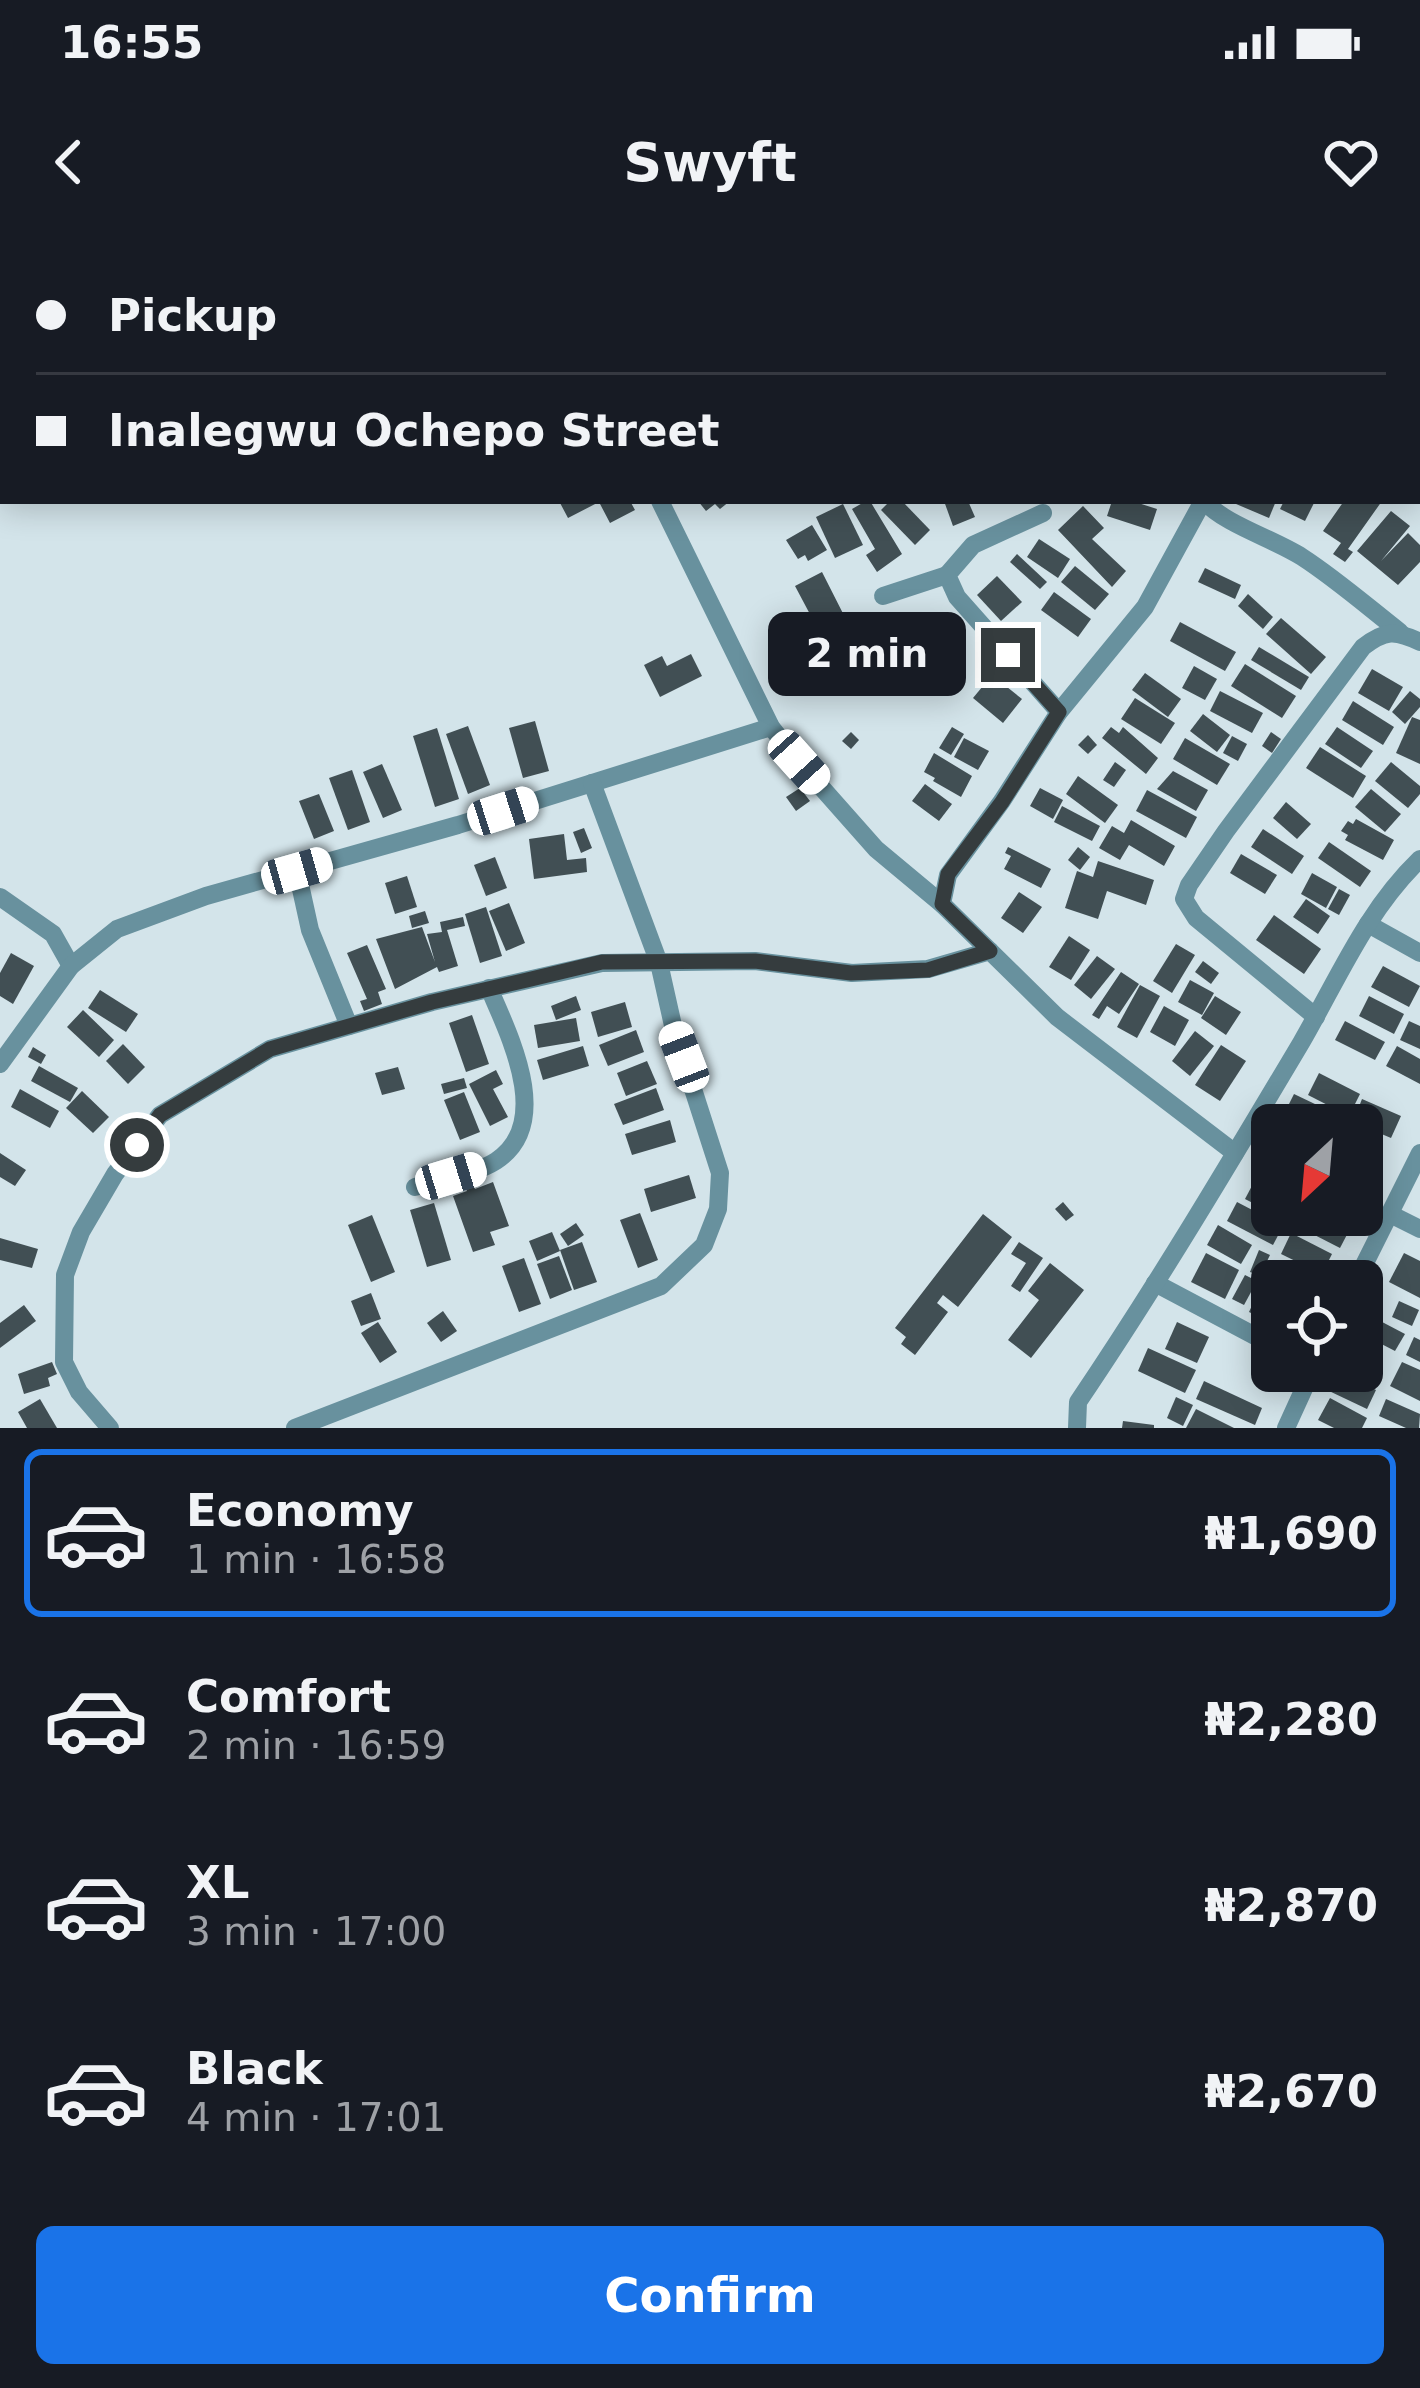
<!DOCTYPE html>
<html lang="en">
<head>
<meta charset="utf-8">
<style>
  body { margin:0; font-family:"DejaVu Sans",sans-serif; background:#20242c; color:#f1f3f6; height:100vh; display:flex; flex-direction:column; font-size:45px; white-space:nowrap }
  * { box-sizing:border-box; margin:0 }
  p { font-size:39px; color:#9ea1a6 }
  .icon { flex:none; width:66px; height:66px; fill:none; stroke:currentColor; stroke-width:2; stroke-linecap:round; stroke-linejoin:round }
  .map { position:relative; height:1188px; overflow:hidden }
  .panel { display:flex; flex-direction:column; background:#171b24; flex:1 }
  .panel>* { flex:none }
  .top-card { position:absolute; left:0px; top:0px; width:1422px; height:264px; box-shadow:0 6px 30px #0003; display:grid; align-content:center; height:264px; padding:0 36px; background:#171b24 }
  .needle { width:78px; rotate:206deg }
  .buttons { position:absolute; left:1251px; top:864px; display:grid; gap:24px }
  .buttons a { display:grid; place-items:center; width:132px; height:132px; border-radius:18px; background:#171b24; box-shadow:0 6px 30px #0003; font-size:60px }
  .end { position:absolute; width:54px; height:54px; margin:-27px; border:15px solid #353c3e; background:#fff; box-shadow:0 0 0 6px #fff }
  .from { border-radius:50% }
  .bubble { position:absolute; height:84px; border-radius:18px; background:#171b24; box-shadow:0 6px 30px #0003; font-size:39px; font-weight:800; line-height:84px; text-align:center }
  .car { position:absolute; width:36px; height:72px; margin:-36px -18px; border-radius:15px; box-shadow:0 0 9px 3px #0007; background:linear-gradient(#fff 24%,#345 0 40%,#fff 0 76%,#345 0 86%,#fff 0) }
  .top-card b { display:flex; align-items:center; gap:42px; height:114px; font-size:45px }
  .top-card b+b { border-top:3px solid #363941 }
  .top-card i { width:30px; height:30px; background:#f1f3f6 }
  ul { padding:21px 0 0; list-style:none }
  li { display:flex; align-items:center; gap:36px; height:168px; margin:0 24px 18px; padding:0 12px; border:6px solid transparent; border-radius:18px }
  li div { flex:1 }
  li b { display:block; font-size:45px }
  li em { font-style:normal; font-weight:800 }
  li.on { border-color:#1a73e8 }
  li>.icon { width:108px; height:108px; stroke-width:1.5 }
  .cta { display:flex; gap:24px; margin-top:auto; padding:24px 36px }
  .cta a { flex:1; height:138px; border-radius:18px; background:#1a73e8; color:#fff; font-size:48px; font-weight:800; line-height:138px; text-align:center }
  .status { display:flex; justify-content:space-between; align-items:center; height:84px; padding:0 60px; background:#171b24; direction:ltr }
  .status svg { height:33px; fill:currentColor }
  header { display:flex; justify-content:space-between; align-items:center; height:156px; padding:0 36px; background:#171b24; font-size:54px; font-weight:800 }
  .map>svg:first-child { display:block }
</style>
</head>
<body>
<div class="status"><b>16:55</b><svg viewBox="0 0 49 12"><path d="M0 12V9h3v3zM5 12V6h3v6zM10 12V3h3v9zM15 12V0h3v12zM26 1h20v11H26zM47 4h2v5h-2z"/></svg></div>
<header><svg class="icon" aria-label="back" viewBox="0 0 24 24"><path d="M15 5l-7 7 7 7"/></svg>Swyft<svg class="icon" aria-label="heart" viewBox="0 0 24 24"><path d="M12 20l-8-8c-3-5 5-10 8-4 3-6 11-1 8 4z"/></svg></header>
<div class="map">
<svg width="1420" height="1188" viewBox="0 0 1420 1188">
  <rect width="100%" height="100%" fill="#d3e4ea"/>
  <!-- building -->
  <g fill="#414f54">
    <path d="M559,261H630L635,270L610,283L599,262L568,278Z"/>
    <path d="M698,261H730L720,269L715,264L706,271Z"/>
    <path d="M866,261H870L902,314L877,332L866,315L875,309L852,269Z"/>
    <path d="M890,261H902L930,290L915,305L881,270Z"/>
    <path d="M944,261H968L975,277L953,286Z"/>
    <path d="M1112,261H1132L1157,269L1150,290L1107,276Z"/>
    <path d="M1229,261H1276L1269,278Z"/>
    <path d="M1284,261H1315L1305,281L1280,269Z"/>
    <path d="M1344,261H1382L1348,309L1353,312L1345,322L1333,314L1341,303L1323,291Z"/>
    <path d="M843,264L863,305L835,318L816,277Z"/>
    <path d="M1083,266L1104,288L1092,299L1126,331L1112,347L1058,290Z"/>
    <path d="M1391,271L1410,286L1381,321L1408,293L1420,305V322L1398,345L1357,311Z"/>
    <path d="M812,285L827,310L808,321L805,315L798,319L786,300Z"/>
    <path d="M1039,299L1070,319L1058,338L1027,317Z"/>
    <path d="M1017,314L1047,342L1040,349L1010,322Z"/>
    <path d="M1075,326L1109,354L1095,370L1061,342Z"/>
    <path d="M1205,328L1241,345L1235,359L1198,342Z"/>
    <path d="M822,332L861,409L848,415L840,400L835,402L821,374L812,378L795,346Z"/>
    <path d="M997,336L1022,362L1001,381L977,355Z"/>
    <path d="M1054,352L1091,379L1078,397L1041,370Z"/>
    <path d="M1248,354L1273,377L1263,389L1238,366Z"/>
    <path d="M1281,378L1326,417L1311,434L1266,394Z"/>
    <path d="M1180,382L1236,412L1225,431L1170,401Z"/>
    <path d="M1259,407L1309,437L1301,450L1251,420Z"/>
    <path d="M881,412L899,436L876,452L865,438L858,443L847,428L866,414L871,420Z"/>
    <path d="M691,414L702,436L660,457L644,425L662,416L667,426Z"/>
    <path d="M1245,424L1296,456L1282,478L1231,446Z"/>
    <path d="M1194,426L1217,439L1205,460L1182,448Z"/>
    <path d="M1372,429L1403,447L1389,471L1358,453Z"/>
    <path d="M1145,433L1181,459L1168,477L1132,450Z"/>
    <path d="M992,435L1022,459L1003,483L973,458Z"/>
    <path d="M1220,451L1263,473L1252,493L1210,471Z"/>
    <path d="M1410,451L1420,459V467L1405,484L1392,472Z"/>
    <path d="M1135,458L1175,483L1161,504L1121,479Z"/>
    <path d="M1353,461L1394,487L1383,505L1342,480Z"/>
    <path d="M1203,474L1230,495L1217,512L1190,491Z"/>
    <path d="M1412,477L1420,480V524L1396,513Z"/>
    <path d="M535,481L549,531L523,538L509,488Z"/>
    <path d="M468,486L490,545L468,554L446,494Z"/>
    <path d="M952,487L964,494L951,515L939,508Z"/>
    <path d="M1111,487L1119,493L1123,487L1158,518L1146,534L1102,498Z"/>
    <path d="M1337,487L1373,511L1361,528L1325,504Z"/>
    <path d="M437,488L459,559L435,567L413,496Z"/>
    <path d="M851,492L859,500L851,509L842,501Z"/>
    <path d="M1271,492L1281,499L1272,513L1262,506Z"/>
    <path d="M1088,495L1097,505L1088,514L1078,505Z"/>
    <path d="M1232,496L1247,504L1238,521L1223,513Z"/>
    <path d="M964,498L989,511L978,530L954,517Z"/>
    <path d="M1185,498L1230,524L1217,545L1173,519Z"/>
    <path d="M1320,507L1366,536L1353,558L1306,528Z"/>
    <path d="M934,513L972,536L961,557L933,541L935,538L924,532Z"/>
    <path d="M1115,522L1126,530L1114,547L1103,540Z"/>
    <path d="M1391,522L1420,546V554L1408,568L1375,541Z"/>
    <path d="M382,524L402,570L383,578L363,532Z"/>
    <path d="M352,530L370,582L348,590L329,538Z"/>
    <path d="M1173,531L1208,550L1196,571L1157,549Z"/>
    <path d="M1078,536L1118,565L1105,583L1066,554Z"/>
    <path d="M925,544L952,564L939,581L912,561Z"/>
    <path d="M800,548L810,561L796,571L786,557Z"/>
    <path d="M1040,548L1063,560L1053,579L1030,566Z"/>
    <path d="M1371,549L1401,574L1385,592L1355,567Z"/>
    <path d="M1147,550L1197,577L1186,598L1136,571Z"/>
    <path d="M319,554L334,591L314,599L299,561Z"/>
    <path d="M1286,562L1311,584L1297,599L1273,578Z"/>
    <path d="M1062,566L1100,586L1092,601L1054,582Z"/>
    <path d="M1356,579L1394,600L1383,620L1345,600L1348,595L1341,591L1348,581L1353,584Z"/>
    <path d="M1131,580L1175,606L1164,626L1129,605L1120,620L1099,608L1112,586L1124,593Z"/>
    <path d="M584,588L592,608L581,613L573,592Z"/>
    <path d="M1263,589L1304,616L1292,634L1251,607Z"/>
    <path d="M564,594L567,620L586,618L587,632L534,639L529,599Z"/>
    <path d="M1329,602L1371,631L1360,647L1318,618Z"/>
    <path d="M1008,607L1051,629L1041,648L1004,629L1011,616L1005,613Z"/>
    <path d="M1078,607L1090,617L1080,630L1068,620Z"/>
    <path d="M1241,614L1277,635L1265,654L1230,633Z"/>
    <path d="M495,617L507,648L486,656L474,625Z"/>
    <path d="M1098,621L1154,640L1146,665L1107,651L1098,679L1065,668L1077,631L1093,637Z"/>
    <path d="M1312,633L1337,647L1326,668L1301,654Z"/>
    <path d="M407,636L417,667L395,674L385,643Z"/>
    <path d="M1339,649L1350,655L1339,675L1328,669Z"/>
    <path d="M1019,652L1042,667L1023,693L1001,678Z"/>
    <path d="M1306,659L1330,676L1318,694L1293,677Z"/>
    <path d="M509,663L525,703L506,711L489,671Z"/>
    <path d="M486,667L502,716L480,723L465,674Z"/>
    <path d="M425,671L429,683L412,688L409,676Z"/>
    <path d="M1274,675L1321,709L1304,734L1256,700Z"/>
    <path d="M463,677L465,686L447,690L458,726L439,732L437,727L395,749L376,699L422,687L435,722L427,694L442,692L440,682Z"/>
    <path d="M1069,696L1090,710L1071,740L1049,727Z"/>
    <path d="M1176,704L1195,715L1172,753L1153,741Z"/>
    <path d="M367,705L386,749L378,752L382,764L364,771L360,761L367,759L347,713Z"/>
    <path d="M11,713L34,726L13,764L0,756V733Z"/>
    <path d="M1097,716L1115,729L1091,759L1074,745Z"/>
    <path d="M1203,721L1219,733L1211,744L1195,732Z"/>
    <path d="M1383,726L1420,746L1409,767L1371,747Z"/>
    <path d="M1121,732L1139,744L1119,774L1107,766L1099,779L1092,775Z"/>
    <path d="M1190,740L1214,753L1202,775L1178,762Z"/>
    <path d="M1140,745L1160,756L1137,798L1117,787Z"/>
    <path d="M100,750L138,774L126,792L88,768Z"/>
    <path d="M576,756L581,770L556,780L551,766Z"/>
    <path d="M1215,756L1241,772L1226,795L1201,778Z"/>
    <path d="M1369,756L1404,774L1394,794L1359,776Z"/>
    <path d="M625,762L632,787L598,797L591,772Z"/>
    <path d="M1164,766L1189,780L1175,806L1150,792Z"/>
    <path d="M83,770L114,800L99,817L67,787Z"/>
    <path d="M472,775L489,824L466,832L449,783Z"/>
    <path d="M576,778L580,801L538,808L534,785Z"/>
    <path d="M1345,781L1385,802L1375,820L1335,800Z"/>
    <path d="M1409,781L1420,786V809L1400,800Z"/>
    <path d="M636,790L644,812L608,826L599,805Z"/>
    <path d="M1195,791L1214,806L1190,836L1172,821Z"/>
    <path d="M123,804L145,827L128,844L106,821Z"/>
    <path d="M1221,805L1246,821L1220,861L1195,845Z"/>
    <path d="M583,806L589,826L543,840L537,820Z"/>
    <path d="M1397,806L1420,819V844L1386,826Z"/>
    <path d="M33,807L46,815L41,824L28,817Z"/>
    <path d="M647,821L657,844L626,856L617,833Z"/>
    <path d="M39,826L78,848L70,862L31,841Z"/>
    <path d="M398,827L405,849L382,855L375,833Z"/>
    <path d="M496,830L503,844L493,849L508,877L490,886L469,844Z"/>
    <path d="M1319,833L1360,854L1349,876L1308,855Z"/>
    <path d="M464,838L467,848L444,854L441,844Z"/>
    <path d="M656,848L664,870L623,885L614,864Z"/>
    <path d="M20,849L59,871L50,888L11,867Z"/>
    <path d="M82,851L109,877L93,893L66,868Z"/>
    <path d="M464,852L480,892L460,900L444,860Z"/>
    <path d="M1294,854L1340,876L1335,885H1296L1282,878Z"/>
    <path d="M1362,859L1401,876L1391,898L1353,882Z"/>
    <path d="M670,880L676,902L632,915L625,894Z"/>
    <path d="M1362,892L1382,903L1371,925L1362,920Z"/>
    <path d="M0,913L26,930L15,946L0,937Z"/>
    <path d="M1362,926L1373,932L1362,953Z"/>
    <path d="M689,935L696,958L651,972L644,949Z"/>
    <path d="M471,938L475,949L493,942L509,986L490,992L495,1005L473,1012L453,956L467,951L463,941Z"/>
    <path d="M1255,940L1272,949V973L1245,959Z"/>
    <path d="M1063,962L1074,975L1066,981L1055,969Z"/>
    <path d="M1237,962L1283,986L1273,1005L1227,981Z"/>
    <path d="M434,963L451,1020L427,1027L410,970Z"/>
    <path d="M640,973L658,1020L638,1028L620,980Z"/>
    <path d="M983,974L1012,997L958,1067L943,1055L937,1063L948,1072L915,1115L901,1104L906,1097L895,1088Z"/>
    <path d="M372,975L395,1032L371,1042L348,985Z"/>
    <path d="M1303,975H1332L1352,985L1340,1008L1297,986Z"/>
    <path d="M576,983L584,995L568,1006L560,994Z"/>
    <path d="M1218,985L1252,1005L1241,1024L1207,1005Z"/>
    <path d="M552,992L560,1011L537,1021L529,1001Z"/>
    <path d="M1291,993L1332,1014L1322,1034L1281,1014Z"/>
    <path d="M0,998L38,1009L32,1028L0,1020Z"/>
    <path d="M582,1002L597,1042L574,1050L560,1010Z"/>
    <path d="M1019,1002L1043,1018L1020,1052L1011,1046L1026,1023L1011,1014Z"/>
    <path d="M1259,1010L1270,1015L1260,1036L1250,1032Z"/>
    <path d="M1206,1013L1239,1030L1225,1059L1191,1042Z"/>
    <path d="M1404,1013L1420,1021V1058L1389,1042Z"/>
    <path d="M559,1016L572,1050L550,1059L537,1024Z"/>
    <path d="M524,1018L541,1064L519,1072L502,1026Z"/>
    <path d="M1282,1022L1325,1041H1274Z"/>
    <path d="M1050,1023L1084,1050L1031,1118L1008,1100L1039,1060L1028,1051Z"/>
    <path d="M1245,1035L1257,1041L1244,1065L1232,1059Z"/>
    <path d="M1261,1046L1272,1051V1083L1249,1072Z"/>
    <path d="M371,1053L381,1079L361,1086L351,1061Z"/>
    <path d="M1399,1061L1419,1070L1412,1086L1392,1077Z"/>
    <path d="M24,1065L36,1081L0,1108V1083Z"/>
    <path d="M443,1071L457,1091L441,1102L427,1083Z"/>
    <path d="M1365,1073L1405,1094L1395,1111L1362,1094Z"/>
    <path d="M378,1082L397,1112L380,1123L361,1093Z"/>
    <path d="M1177,1082L1209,1097L1197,1123L1165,1109Z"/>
    <path d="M1414,1097L1420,1100V1122L1406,1115Z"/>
    <path d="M1148,1108L1196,1130L1185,1153L1138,1131Z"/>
    <path d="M52,1122L57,1134L48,1138L50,1146L24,1154L18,1134Z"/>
    <path d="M1402,1122L1420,1130V1161L1390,1146Z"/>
    <path d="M1336,1131L1376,1150L1367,1169L1327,1150Z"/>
    <path d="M1204,1141L1262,1168L1255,1185L1196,1159Z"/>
    <path d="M1176,1157L1193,1165L1183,1186L1167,1178Z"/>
    <path d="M1330,1158L1367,1178L1362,1188H1334L1318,1180Z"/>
    <path d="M40,1159L57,1188H27L18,1172Z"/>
    <path d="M1386,1159L1420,1174L1419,1188H1406L1379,1176Z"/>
    <path d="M1196,1169L1234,1188H1186Z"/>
    <path d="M1123,1181L1154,1185V1188H1122Z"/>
  </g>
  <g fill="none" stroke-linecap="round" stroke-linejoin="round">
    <!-- minor -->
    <g stroke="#68919e" stroke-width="18">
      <path d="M163,0L165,3"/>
      <path d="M364,0L366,3"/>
      <path d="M530,0L532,3"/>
      <path d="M718,0L720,3"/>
      <path d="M985,3L990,0"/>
      <path d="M1268,3L1269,0"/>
      <path d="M660,261L771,487L799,522L876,609L942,664L1057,777L1235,913"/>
      <path d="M1204,261C1224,284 1274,299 1302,317C1336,339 1368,367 1400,392"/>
      <path d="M1043,273L973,305L947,335L957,357L1059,472"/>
      <path d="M883,356L947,335"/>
      <path d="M297,631L310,690L349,786"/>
      <path d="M0,657L53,694L71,726"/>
      <path d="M942,664L948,635L1002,561L1059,472L1145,367L1203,261"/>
      <path d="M1368,684L1420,713"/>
      <path d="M1316,777L1196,678L1184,659L1189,645L1226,591L1363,407C1385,390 1395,390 1420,402"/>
      <path d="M0,824L71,726L117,689L206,656L458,585L771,487"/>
      <path d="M415,947C440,939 474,935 496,921C554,883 509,795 489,748"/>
      <path d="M1390,974L1420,989"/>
      <path d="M1356,1041L1420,913"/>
      <path d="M1155,1043L1272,1105"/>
      <path d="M110,1188L79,1152L64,1122L65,1035L81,992L115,934L160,875L270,809L432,762L602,723L755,721L852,733L928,729L990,711"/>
      <path d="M295,1188L661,1046L704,1005L718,969L720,933L674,790L659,723L592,543"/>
      <path d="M1077,1188L1078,1162C1157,1045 1229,924 1301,803C1338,739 1366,671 1420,619"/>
      <path d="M1286,1188L1312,1131"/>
    </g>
  </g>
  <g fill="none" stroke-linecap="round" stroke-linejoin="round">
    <!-- route -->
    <path stroke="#353c3e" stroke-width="15" d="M137,905L160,875L270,809L432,762L527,740L602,722L755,721L851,733L928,730L990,711L942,664L948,634L1002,562L1059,472L1008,415"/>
  </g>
</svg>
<div class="buttons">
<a><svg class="needle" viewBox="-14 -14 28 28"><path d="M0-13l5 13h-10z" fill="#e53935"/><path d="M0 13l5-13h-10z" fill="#9ea1a6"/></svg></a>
<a><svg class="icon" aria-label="locate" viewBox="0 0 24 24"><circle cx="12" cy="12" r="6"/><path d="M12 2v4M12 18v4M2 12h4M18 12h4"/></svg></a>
</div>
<i class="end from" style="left:137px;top:905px"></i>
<i class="end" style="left:1008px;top:415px"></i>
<div class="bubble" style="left:768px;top:372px;width:198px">2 min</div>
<i class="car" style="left:799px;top:522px;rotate:138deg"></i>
<i class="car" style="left:503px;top:571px;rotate:72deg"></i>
<i class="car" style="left:297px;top:631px;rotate:74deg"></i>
<i class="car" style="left:684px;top:817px;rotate:339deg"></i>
<i class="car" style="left:451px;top:936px;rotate:73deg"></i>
<div class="top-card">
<b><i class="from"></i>Pickup</b>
<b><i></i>Inalegwu Ochepo Street</b>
</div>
</div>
<section class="panel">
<ul>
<li class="on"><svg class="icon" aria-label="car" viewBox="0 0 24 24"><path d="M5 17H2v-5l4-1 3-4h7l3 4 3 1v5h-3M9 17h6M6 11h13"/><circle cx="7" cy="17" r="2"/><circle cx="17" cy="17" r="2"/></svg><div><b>Economy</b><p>1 min · 16:58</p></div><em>₦1,690</em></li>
<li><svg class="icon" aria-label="car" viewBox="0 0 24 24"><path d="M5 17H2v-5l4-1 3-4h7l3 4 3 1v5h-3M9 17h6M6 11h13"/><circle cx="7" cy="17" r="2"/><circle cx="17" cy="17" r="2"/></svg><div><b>Comfort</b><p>2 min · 16:59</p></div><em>₦2,280</em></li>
<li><svg class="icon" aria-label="car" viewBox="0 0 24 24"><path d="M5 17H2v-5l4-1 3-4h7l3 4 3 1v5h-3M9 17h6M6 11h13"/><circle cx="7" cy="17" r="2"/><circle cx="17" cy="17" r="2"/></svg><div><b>XL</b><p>3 min · 17:00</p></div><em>₦2,870</em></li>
<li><svg class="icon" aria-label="car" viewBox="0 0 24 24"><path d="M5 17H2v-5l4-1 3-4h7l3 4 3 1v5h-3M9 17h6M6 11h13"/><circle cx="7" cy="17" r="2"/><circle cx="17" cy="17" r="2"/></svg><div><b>Black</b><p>4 min · 17:01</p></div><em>₦2,670</em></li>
</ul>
<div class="cta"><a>Confirm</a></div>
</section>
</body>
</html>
